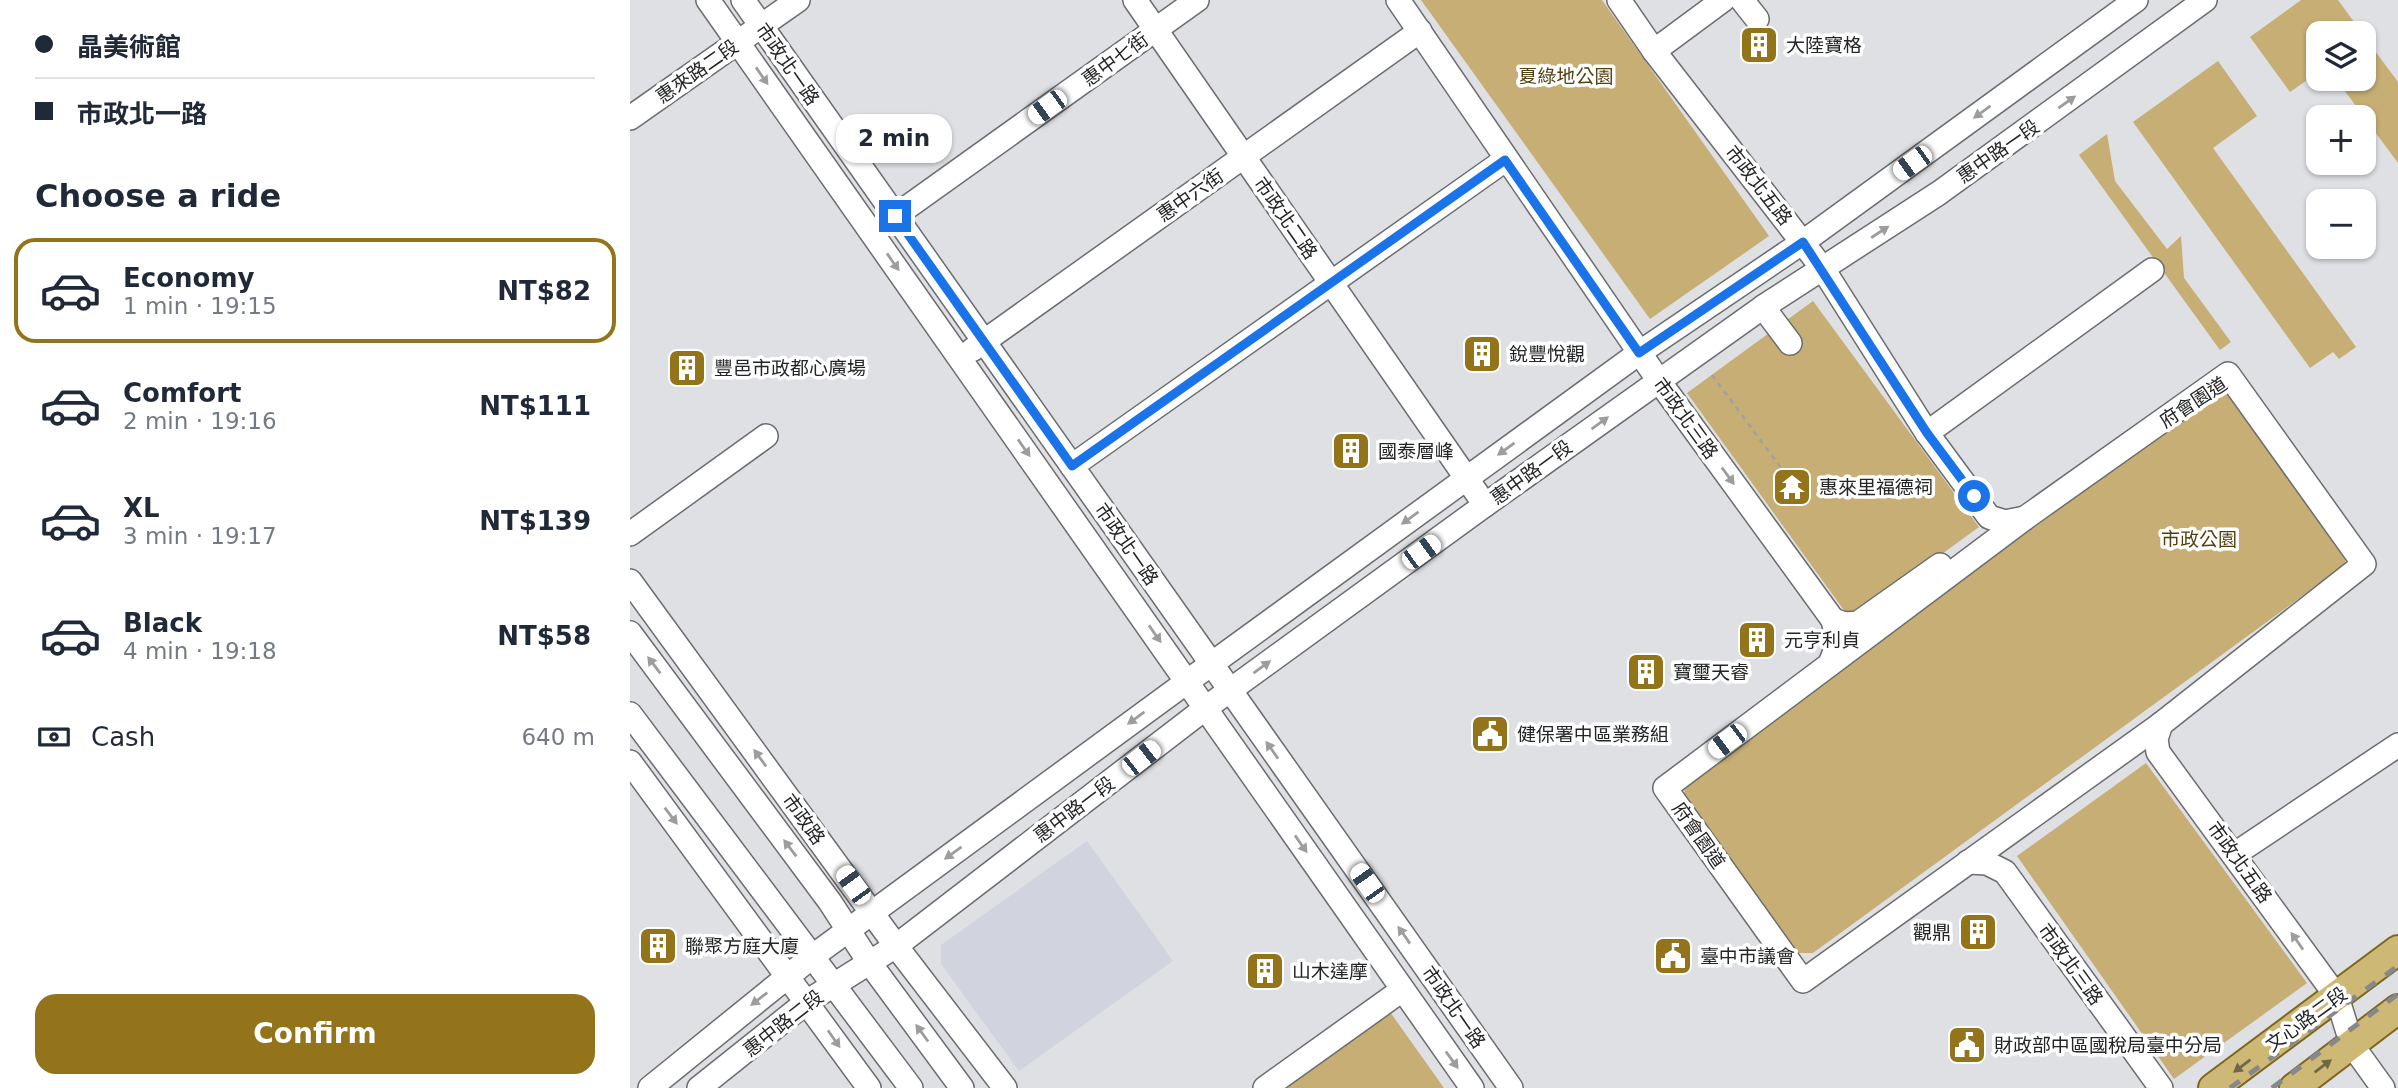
<!DOCTYPE html>
<html lang="en">
<head>
<meta charset="utf-8">
<style>
  body { margin:0; font-family:"DejaVu Sans","Noto Sans TC",sans-serif; background:#f6f6f7; color:#1f2937; height:100vh; display:flex; flex-direction:column; font-size:26px; white-space:nowrap }
  * { box-sizing:border-box; margin:0 }
  p { font-size:23px; color:#747a83 }
  .icon { flex:none; width:38px; height:38px; fill:none; stroke:currentColor; stroke-width:2; stroke-linecap:round; stroke-linejoin:round }
  .map { position:relative; flex:1; overflow:hidden }
  .sheet { display:flex; flex-direction:column; background:#fff; width:630px }
  .sheet>* { flex:none }
  .hud { display:grid; align-content:center; height:154px; padding:0 35px; background:#fff }
  .tools { position:absolute; left:1676px; top:21px; display:grid; gap:14px }
  .tools a { display:grid; place-items:center; width:70px; height:70px; border-radius:14px; background:#fff; box-shadow:0 2px 5px #0004; font-size:35px }
  .end { position:absolute; width:32px; height:32px; margin:-16px; border:9px solid #1a73e8; background:#fff; box-shadow:0 0 0 4px #fff }
  .from { border-radius:50% }
  .bubble { position:absolute; height:49px; border-radius:21px; background:#fff; box-shadow:0 2px 5px #0004; font-size:23px; font-weight:700; line-height:49px; text-align:center }
  .car { position:absolute; width:21px; height:42px; margin:-21px -10px; border-radius:9px; box-shadow:0 0 5px 2px #0007; background:linear-gradient(#fff 24%,#345 0 40%,#fff 0 76%,#345 0 86%,#fff 0) }
  .hud b { display:flex; align-items:center; gap:24px; height:66px; font-size:26px }
  .hud b+b { border-top:2px solid #e0e1e3 }
  .hud i { width:18px; height:18px; background:#1f2937 }
  ul { padding:0; list-style:none }
  li { display:flex; align-items:center; gap:21px; height:105px; margin:0 14px 10px; padding:0 21px; border:4px solid transparent; border-radius:21px }
  li div { flex:1 }
  li b { display:block; font-size:26px }
  li em { font-style:normal; font-weight:700 }
  li.selected { border-color:#93741b }
  li>.icon { width:63px; height:63px; stroke-width:1.5 }
  h2 { padding:0 35px; font-size:32px; line-height:84px }
  .pay { display:flex; align-items:center; gap:18px; height:77px; padding:0 35px; font-size:26px }
  .pay p { margin-inline-start:auto }
  .primary-button { display:flex; gap:14px; margin-top:auto; padding:14px 35px }
  .primary-button a { flex:1; height:80px; border-radius:21px; background:#93741b; color:#fff; font-size:28px; font-weight:700; line-height:80px; text-align:center }
  main { display:flex; flex:1; min-height:0 }
  .map>svg:first-child { display:block }
</style>
</head>
<body>
<main>
<section class="sheet">
<div class="hud">
<b><i class="from"></i>晶美術館</b>
<b><i></i>市政北一路</b>
</div>
<h2>Choose a ride</h2>
<ul>
<li class="selected"><svg class="icon" aria-label="car" viewBox="0 0 24 24"><path d="M5 17H2v-5l4-1 3-4h7l3 4 3 1v5h-3M9 17h6M6 11h13"/><circle cx="7" cy="17" r="2"/><circle cx="17" cy="17" r="2"/></svg><div><b>Economy</b><p>1 min · 19:15</p></div><em>NT$82</em></li>
<li><svg class="icon" aria-label="car" viewBox="0 0 24 24"><path d="M5 17H2v-5l4-1 3-4h7l3 4 3 1v5h-3M9 17h6M6 11h13"/><circle cx="7" cy="17" r="2"/><circle cx="17" cy="17" r="2"/></svg><div><b>Comfort</b><p>2 min · 19:16</p></div><em>NT$111</em></li>
<li><svg class="icon" aria-label="car" viewBox="0 0 24 24"><path d="M5 17H2v-5l4-1 3-4h7l3 4 3 1v5h-3M9 17h6M6 11h13"/><circle cx="7" cy="17" r="2"/><circle cx="17" cy="17" r="2"/></svg><div><b>XL</b><p>3 min · 19:17</p></div><em>NT$139</em></li>
<li><svg class="icon" aria-label="car" viewBox="0 0 24 24"><path d="M5 17H2v-5l4-1 3-4h7l3 4 3 1v5h-3M9 17h6M6 11h13"/><circle cx="7" cy="17" r="2"/><circle cx="17" cy="17" r="2"/></svg><div><b>Black</b><p>4 min · 19:18</p></div><em>NT$58</em></li>
</ul>
<div class="pay"><svg class="icon" aria-label="cash" viewBox="0 0 24 24"><path d="M3 7h18v10H3z"/><circle cx="12" cy="12" r="2"/></svg>Cash<p>640 m</p></div>
<div class="primary-button"><a>Confirm</a></div>
</section>
<div class="map">
<svg width="1768" height="1088" viewBox="0 0 1768 1088">
  <rect width="100%" height="100%" fill="#dfe0e4"/>
  <!-- built -->
  <path fill="#d1d3de" d="M457,841L543,961L389,1071L311,964V945Z"/>
  <!-- green -->
  <g fill="#c6ae74">
    <path d="M791,0H972L1139,236L1020,319Z"/>
    <path d="M1671,0H1708L1732,33H1689V72L1660,92L1620,37Z"/>
    <path d="M1734,36L1768,82V163L1706,79H1734Z"/>
    <path d="M1588,61L1627,116L1583,148L1726,347L1709,359L1703,352L1680,368L1503,122Z"/>
    <path d="M1477,134L1485,181L1537,249L1551,236L1554,278L1601,342L1590,350L1449,155Z"/>
    <path d="M1183,301L1349,527L1221,620L1057,393Z"/>
    <path d="M1588,392L1605,396L1715,542V565L1183,953H1164L1052,798L1058,782Z"/>
    <path d="M1516,763L1677,983L1544,1079L1387,856Z"/>
    <path d="M760,1012L814,1088H657Z"/>
  </g>
  <g fill="none" stroke-linecap="round" stroke-linejoin="round">
    <defs>
      <g id="minor">
        <path d="M78,0L842,1088"/>
        <path d="M113,0L881,1088"/>
        <path d="M505,0L855,505"/>
        <path d="M768,0L1029,381L1203,620L1208,643L1200,664"/>
        <path d="M989,0L1024,51L1193,269L1297,433L1359,517L1375,522L1395,518"/>
        <path d="M1112,0L1127,19"/>
        <path d="M1024,51L1093,0"/>
        <path d="M0,118L168,0"/>
        <path d="M265,216L567,0"/>
        <path d="M1133,307L1160,343"/>
        <path d="M342,350L790,31"/>
        <path d="M1598,374L1734,564L1531,724L1173,981L1035,788L1395,518Z"/>
        <path d="M1297,433L1522,270"/>
        <path d="M442,466L875,160"/>
        <path d="M0,534L136,436"/>
        <path d="M0,581L266,946L375,1088"/>
        <path d="M1203,620L1215,624L1228,623L1310,565"/>
        <path d="M0,633L200,902L239,962L332,1088"/>
        <path d="M0,714L281,1088"/>
        <path d="M1531,724L1526,739L1528,752L1707,997L1722,1045L1753,1088"/>
        <path d="M0,762L239,1088"/>
        <path d="M1605,854L1768,745"/>
        <path d="M1338,862L1357,863L1375,872L1531,1088"/>
        <path d="M20,1088L183,956L558,681L1009,353L1173,242L1506,0"/>
        <path d="M69,1088L178,1001L266,946L577,707L855,505L1133,307L1309,193L1575,0"/>
        <path d="M635,1088L772,990"/>
      </g>
      <g id="major">
        <path d="M1583,1088L1768,950"/>
        <path d="M1664,1088L1768,1009"/>
      </g>
    </defs>
    <!-- minor casing -->
    <use href="#minor" stroke="#6b6c6f" stroke-width="26"/>
    <!-- major casing -->
    <use href="#major" stroke="#7e661e" stroke-width="32"/>
    <!-- path -->
    <path stroke="#a0a1a4" stroke-width="2.5" stroke-dasharray="5 5" stroke-linecap="butt" d="M1082,375L1152,469"/>
    <!-- minor -->
    <use href="#minor" stroke="#fff" stroke-width="23"/>
    <!-- major -->
    <use href="#major" stroke="#ceb875" stroke-width="28"/>
    <!-- rail -->
    <g stroke="#87888a" stroke-width="5" stroke-dasharray="12 12" stroke-linecap="butt">
      <path d="M1600,1088L1768,966"/>
      <path d="M1642,1088L1768,994"/>
    </g>
  </g>
  <!-- one-way arrows -->
  <defs><path id="oneway-solid" d="M-6-.8H1V-3.2L6.5 0L1 3.2V.8H-6Z" transform="scale(1.75)"/></defs>
  <g fill="#9c9d9d">
    <use href="#oneway-solid" transform="translate(132 76) rotate(55)"/>
    <use href="#oneway-solid" transform="translate(1437 102) rotate(-35)"/>
    <use href="#oneway-solid" transform="translate(1352 112) rotate(144)"/>
    <use href="#oneway-solid" transform="translate(1250 232) rotate(-33)"/>
    <use href="#oneway-solid" transform="translate(263 262) rotate(55)"/>
    <use href="#oneway-solid" transform="translate(970 423) rotate(-36)"/>
    <use href="#oneway-solid" transform="translate(394 448) rotate(55)"/>
    <use href="#oneway-solid" transform="translate(876 449) rotate(144)"/>
    <use href="#oneway-solid" transform="translate(1098 476) rotate(54)"/>
    <use href="#oneway-solid" transform="translate(780 518) rotate(144)"/>
    <use href="#oneway-solid" transform="translate(525 634) rotate(55)"/>
    <use href="#oneway-solid" transform="translate(24 665) rotate(-127)"/>
    <use href="#oneway-solid" transform="translate(632 667) rotate(-36)"/>
    <use href="#oneway-solid" transform="translate(506 718) rotate(144)"/>
    <use href="#oneway-solid" transform="translate(642 750) rotate(-125)"/>
    <use href="#oneway-solid" transform="translate(130 758) rotate(-126)"/>
    <use href="#oneway-solid" transform="translate(41 816) rotate(53)"/>
    <use href="#oneway-solid" transform="translate(671 844) rotate(55)"/>
    <use href="#oneway-solid" transform="translate(160 848) rotate(-127)"/>
    <use href="#oneway-solid" transform="translate(323 853) rotate(144)"/>
    <use href="#oneway-solid" transform="translate(774 935) rotate(-125)"/>
    <use href="#oneway-solid" transform="translate(1667 941) rotate(-125)"/>
    <use href="#oneway-solid" transform="translate(129 999) rotate(142)"/>
    <use href="#oneway-solid" transform="translate(292 1033) rotate(-126)"/>
    <use href="#oneway-solid" transform="translate(204 1039) rotate(55)"/>
    <use href="#oneway-solid" transform="translate(822 1060) rotate(54)"/>
  </g>
  <g fill="#70674a">
    <use href="#oneway-solid" transform="translate(1612 1066) rotate(143)"/>
    <use href="#oneway-solid" transform="translate(1693 1066) rotate(-37)"/>
  </g>
  <g fill="none" stroke-linecap="round" stroke-linejoin="round">
    <!-- route -->
    <path stroke="#1a73e8" stroke-width="9" d="M265,216L442,466L875,160L1009,353L1173,242L1297,433L1344,496"/>
  </g>
  <!-- icons -->
  <defs>
    <symbol id="building-square" viewBox="-11 -11 22 22"><rect x="-9" y="-9" width="18" height="18" rx="4" fill="#93741b" stroke="#fff"/><path d="M-4-6H4V6H1V3H-1V6H-4ZM-2.5-4.3h1.7v1.8h-1.7ZM.8-4.3h1.7v1.8H.8ZM-2.5-1h1.7V.8h-1.7ZM.8-1h1.7V.8H.8Z" fill="#fff"/></symbol>
    <symbol id="temple-square" viewBox="-11 -11 22 22"><rect x="-9" y="-9" width="18" height="18" rx="4" fill="#93741b" stroke="#fff"/><path d="M0-6L5-2H3V0L6.5 2.5H4V6H1.5V3h-3V6H-4V2.5H-6.5L-3 0V-2H-5Z" fill="#fff"/></symbol>
    <symbol id="civic-square" viewBox="-11 -11 22 22"><rect x="-9" y="-9" width="18" height="18" rx="4" fill="#93741b" stroke="#fff"/><path d="M-.6-6.5H3V-4.5H.6V-3L4-1V1h2V6H-6V1h2V-1L-.6-3ZM-1.2 2.5V6h2.4V2.5Z" fill="#fff"/></symbol>
  </defs>
  <g fill-rule="evenodd">
    <use href="#building-square" x="1107" y="23" width="44" height="44"/>
    <use href="#building-square" x="830" y="332" width="44" height="44"/>
    <use href="#building-square" x="35" y="346" width="44" height="44"/>
    <use href="#building-square" x="699" y="429" width="44" height="44"/>
    <use href="#temple-square" x="1140" y="465" width="44" height="44"/>
    <use href="#building-square" x="1105" y="618" width="44" height="44"/>
    <use href="#building-square" x="994" y="650" width="44" height="44"/>
    <use href="#civic-square" x="838" y="712" width="44" height="44"/>
    <use href="#building-square" x="1326" y="910" width="44" height="44"/>
    <use href="#building-square" x="6" y="924" width="44" height="44"/>
    <use href="#civic-square" x="1021" y="934" width="44" height="44"/>
    <use href="#building-square" x="613" y="949" width="44" height="44"/>
    <use href="#civic-square" x="1315" y="1023" width="44" height="44"/>
  </g>
  <g text-anchor="middle" dominant-baseline="central" stroke-width="7" stroke-linejoin="round" paint-order="stroke">
    <!-- poi labels -->
    <g font-size="19" fill="#242526" stroke="#fff" text-anchor="start">
      <text x="1156" y="45">大陸寶格</text>
      <text x="879" y="354">銳豐悅觀</text>
      <text x="84" y="368">豐邑市政都心廣場</text>
      <text x="748" y="451">國泰層峰</text>
      <text x="1189" y="487">惠來里福德祠</text>
      <text x="1154" y="640">元亨利貞</text>
      <text x="1043" y="672">寶璽天睿</text>
      <text x="887" y="734">健保署中區業務組</text>
      <text x="1321" y="932" text-anchor="end">觀鼎</text>
      <text x="55" y="946">聯聚方庭大廈</text>
      <text x="1070" y="956">臺中市議會</text>
      <text x="662" y="971">山木達摩</text>
      <text x="1364" y="1045">財政部中區國稅局臺中分局</text>
    </g>
    <!-- street labels -->
    <g font-size="19" fill="#242526" stroke="#fff">
      <text transform="translate(485 59) rotate(-36)">惠中七街</text>
      <text transform="translate(158 64) rotate(55)">市政北一路</text>
      <text transform="translate(67 71) rotate(-35)">惠來路二段</text>
      <text transform="translate(1368 151) rotate(-35)">惠中路一段</text>
      <text transform="translate(1129 185) rotate(52)">市政北五路</text>
      <text transform="translate(560 195) rotate(-35)">惠中六街</text>
      <text transform="translate(656 218) rotate(55)">市政北二路</text>
      <text transform="translate(1563 402) rotate(-33)">府會園道</text>
      <text transform="translate(1056 418) rotate(54)">市政北三路</text>
      <text transform="translate(901 472) rotate(-36)">惠中路一段</text>
      <text transform="translate(497 544) rotate(55)">市政北一路</text>
      <text transform="translate(444 809) rotate(-37)">惠中路一段</text>
      <text transform="translate(174 819) rotate(54)">市政路</text>
      <text transform="translate(1069 835) rotate(55)">府會園道</text>
      <text transform="translate(1610 862) rotate(54)">市政北五路</text>
      <text transform="translate(1441 964) rotate(54)">市政北三路</text>
      <text transform="translate(824 1007) rotate(55)">市政北一路</text>
      <text transform="translate(1676 1019) rotate(-36)">文心路二段</text>
      <text transform="translate(153 1023) rotate(-38)">惠中路二段</text>
    </g>
    <!-- park labels -->
    <g font-size="19" fill="#52400f" stroke="#fff">
      <text x="936" y="76">夏綠地公園</text>
      <text x="1569" y="539">市政公園</text>
    </g>
  </g>
</svg>
<div class="tools">
<a><svg class="icon" aria-label="layers" viewBox="0 0 24 24"><path d="M12 4l9 5-9 5-9-5zM3 14l9 5 9-5"/></svg></a>
<a>+</a>
<a>−</a>
</div>
<i class="end from" style="left:1344px;top:496px"></i>
<i class="end" style="left:265px;top:216px"></i>
<div class="bubble" style="left:206px;top:114px;width:116px">2 min</div>
<i class="car" style="left:417px;top:107px;rotate:234deg"></i>
<i class="car" style="left:1282px;top:163px;rotate:234deg"></i>
<i class="car" style="left:791px;top:552px;rotate:54deg"></i>
<i class="car" style="left:1097px;top:741px;rotate:233deg"></i>
<i class="car" style="left:511px;top:758px;rotate:52deg"></i>
<i class="car" style="left:737px;top:883px;rotate:325deg"></i>
<i class="car" style="left:223px;top:885px;rotate:324deg"></i>
</div>
</main>
</body>
</html>
